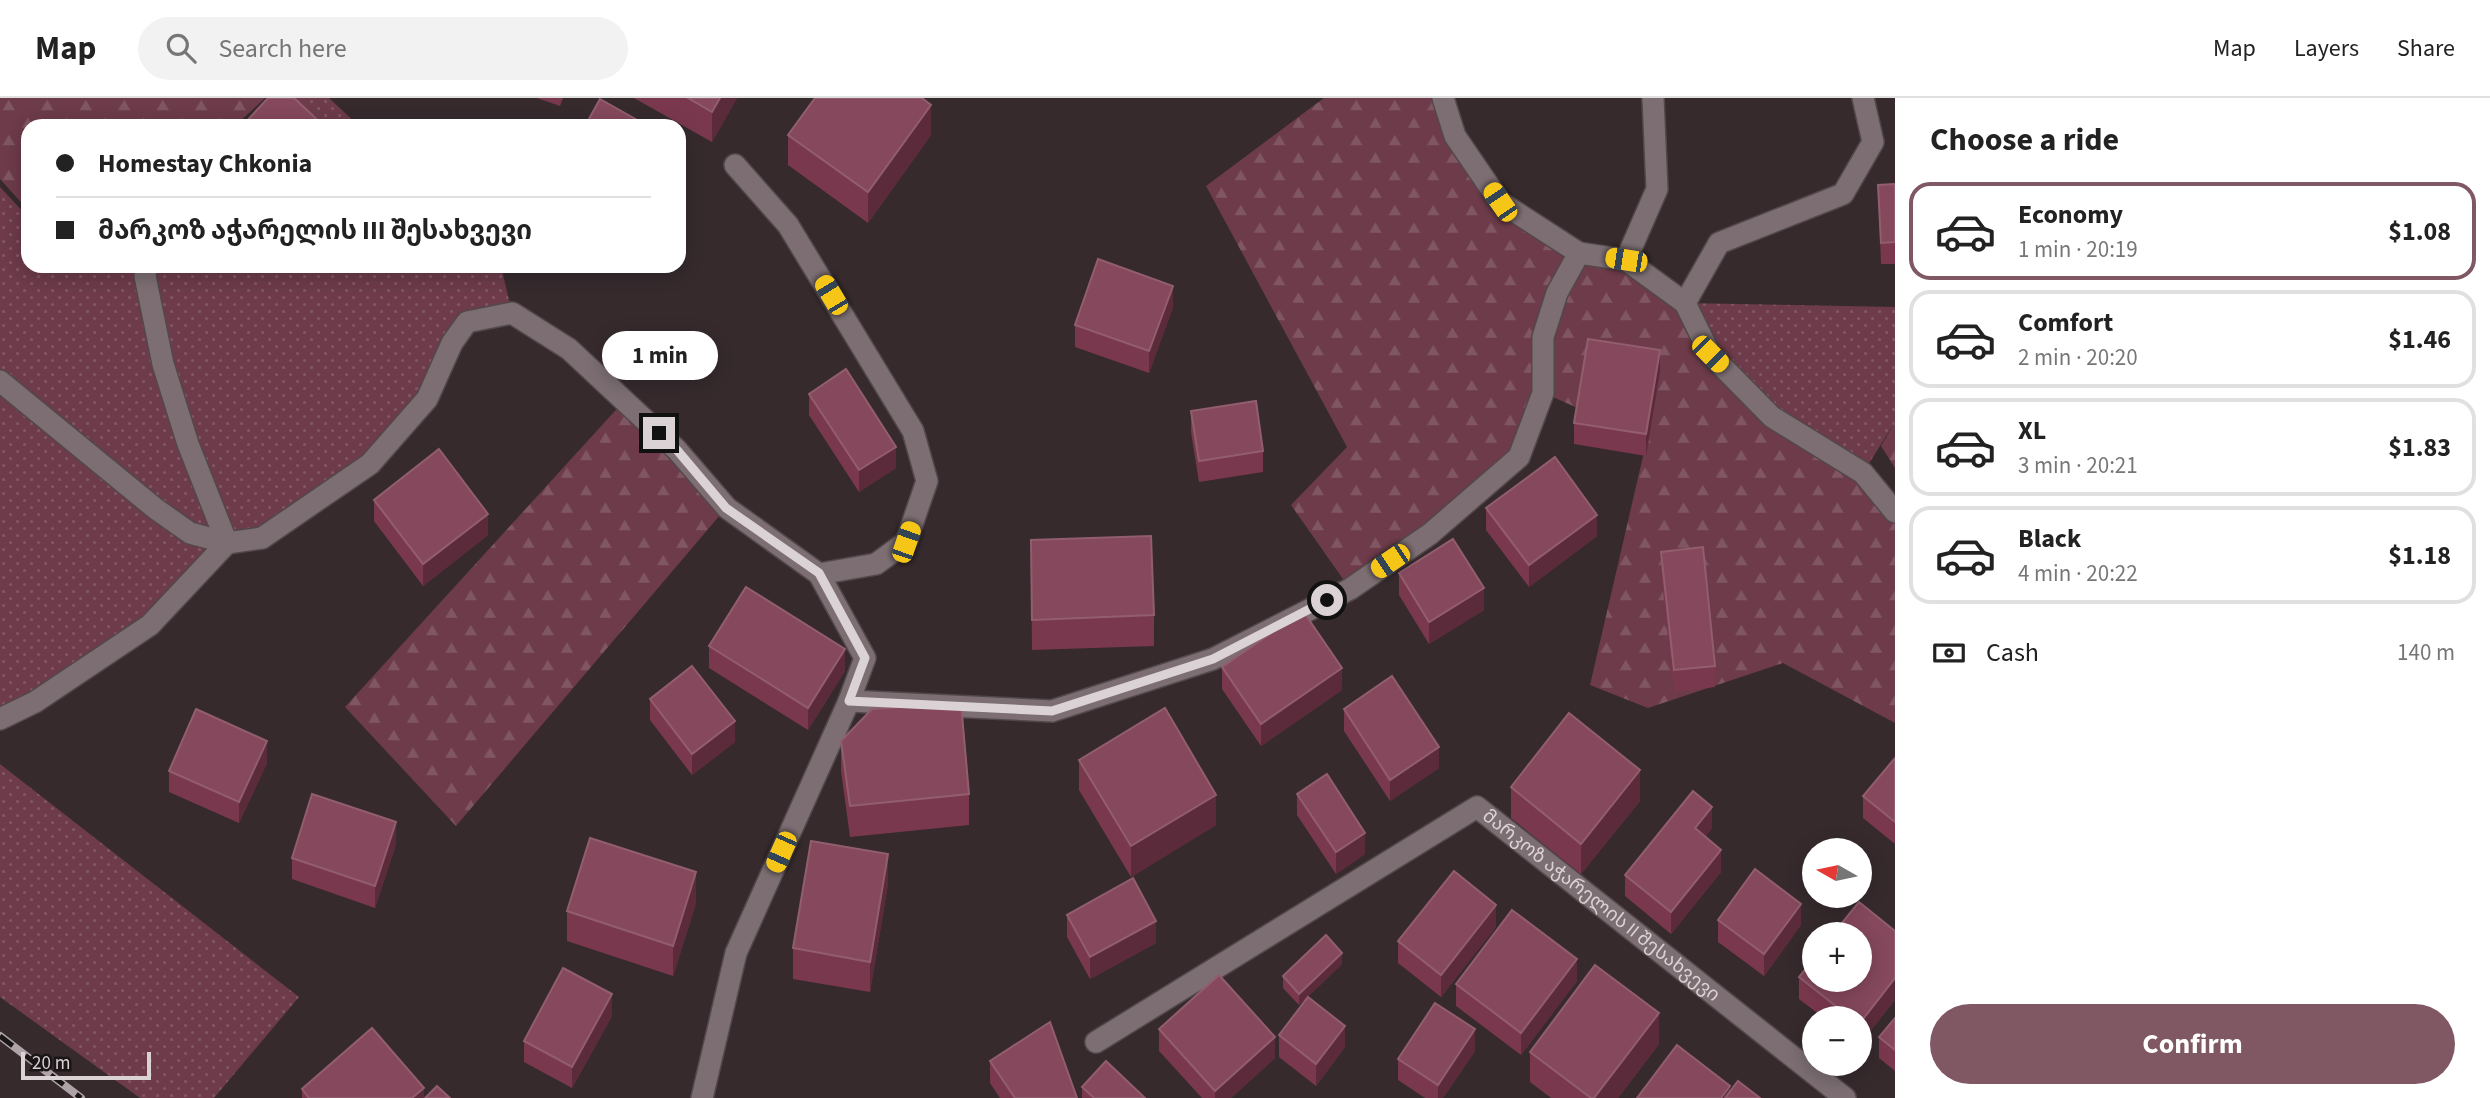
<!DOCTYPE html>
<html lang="en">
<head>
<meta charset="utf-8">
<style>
  body { margin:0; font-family:"Source Sans 3","Noto Sans Georgian",sans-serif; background:#f2f2f2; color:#222; height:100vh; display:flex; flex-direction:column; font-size:26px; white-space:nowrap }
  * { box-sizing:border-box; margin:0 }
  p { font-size:23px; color:#767676 }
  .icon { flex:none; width:38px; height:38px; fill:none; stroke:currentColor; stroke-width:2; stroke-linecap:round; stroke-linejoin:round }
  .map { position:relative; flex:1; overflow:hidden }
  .side { display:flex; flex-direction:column; background:#fff; width:595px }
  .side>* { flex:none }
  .hud { position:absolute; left:21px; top:21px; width:665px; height:154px; border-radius:21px; box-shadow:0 4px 18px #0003; display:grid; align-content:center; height:154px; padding:0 35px; background:#fff }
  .needle { width:46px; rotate:279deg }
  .buttons { position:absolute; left:1802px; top:740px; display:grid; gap:14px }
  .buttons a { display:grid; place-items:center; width:70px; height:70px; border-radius:50%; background:#fff; box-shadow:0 4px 18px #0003; font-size:35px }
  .scale { position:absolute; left:21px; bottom:18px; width:130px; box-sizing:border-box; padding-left:7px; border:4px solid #dad2d4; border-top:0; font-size:19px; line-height:24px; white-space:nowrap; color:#dad2d4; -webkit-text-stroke:5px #1a1516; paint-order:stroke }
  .end { position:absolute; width:32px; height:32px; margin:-16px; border:9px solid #dad2d4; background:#111; box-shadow:0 0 0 4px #111 }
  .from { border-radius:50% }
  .bubble { position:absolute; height:49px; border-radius:24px; background:#fff; box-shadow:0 4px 18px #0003; font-size:23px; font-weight:700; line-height:49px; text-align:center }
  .car { position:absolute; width:21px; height:42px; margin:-21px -10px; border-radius:9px; box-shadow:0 0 5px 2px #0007; background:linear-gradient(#f5c518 24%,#345 0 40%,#f5c518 0 76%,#345 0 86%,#f5c518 0) }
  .hud b { display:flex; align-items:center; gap:24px; height:66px; font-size:26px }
  .hud b+b { border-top:2px solid #e0e0e0 }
  .hud i { width:18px; height:18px; background:#222 }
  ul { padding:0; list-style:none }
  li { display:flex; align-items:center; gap:21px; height:98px; margin:0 14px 10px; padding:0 21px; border:4px solid #e0e0e0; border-radius:21px }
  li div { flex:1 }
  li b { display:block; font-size:26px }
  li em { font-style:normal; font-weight:700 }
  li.active { border-color:#7f5863 }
  li>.icon { width:63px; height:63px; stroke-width:1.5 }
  h2 { padding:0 35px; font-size:32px; line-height:84px }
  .pay { display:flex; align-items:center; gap:18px; height:77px; padding:0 35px; font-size:26px }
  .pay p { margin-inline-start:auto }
  .cta { display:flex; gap:14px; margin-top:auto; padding:14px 35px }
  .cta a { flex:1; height:80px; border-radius:42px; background:#7f5863; color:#fff; font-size:28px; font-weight:700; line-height:80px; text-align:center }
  header { display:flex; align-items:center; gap:42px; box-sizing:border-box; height:98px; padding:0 35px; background:#fff; border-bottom:2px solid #e0e0e0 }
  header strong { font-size:33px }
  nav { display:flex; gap:38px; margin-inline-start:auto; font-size:24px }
  .search { width:490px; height:63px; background:#f2f2f2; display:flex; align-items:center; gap:18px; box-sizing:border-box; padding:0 24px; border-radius:38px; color:#767676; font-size:26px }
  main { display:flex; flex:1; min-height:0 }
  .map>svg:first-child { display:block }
</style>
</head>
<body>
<header>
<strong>Map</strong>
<div class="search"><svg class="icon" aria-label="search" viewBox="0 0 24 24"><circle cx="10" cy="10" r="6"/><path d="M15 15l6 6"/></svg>Search here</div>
<nav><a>Map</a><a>Layers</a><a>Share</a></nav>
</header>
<main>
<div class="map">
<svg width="1895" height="1000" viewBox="0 0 1895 1000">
  <defs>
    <pattern id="grass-dots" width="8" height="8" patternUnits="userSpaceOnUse" patternTransform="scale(1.75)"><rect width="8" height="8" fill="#6d3b4a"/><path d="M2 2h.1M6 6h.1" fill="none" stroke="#815663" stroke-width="1.8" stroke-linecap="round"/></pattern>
    <pattern id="forest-firs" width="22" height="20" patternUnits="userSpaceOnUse" patternTransform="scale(1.75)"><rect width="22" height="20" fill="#6d3b4a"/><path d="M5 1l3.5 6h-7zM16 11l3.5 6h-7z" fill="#815663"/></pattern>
  </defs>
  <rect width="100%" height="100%" fill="#362a2d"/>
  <!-- grass -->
  <g fill="url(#grass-dots)">
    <path d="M274,0H329L359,28H245Z"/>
    <path d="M0,89L28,119V168H122L144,178L147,168H501L512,215L467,225L427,301L370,366L262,440L227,445L150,527L0,621Z"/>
    <path d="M1685,205L1895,209V324L1863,375L1772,319L1710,256Z"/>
    <path d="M0,666L299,899L214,1000H140L0,899Z"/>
  </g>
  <!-- forest -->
  <g fill="url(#forest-firs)">
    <path d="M0,0H265L235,28H28V112L0,81Z"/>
    <path d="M1324,0H1443L1500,104L1579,155L1626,162L1685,205L1710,256L1772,319L1863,375L1895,414V625L1783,565L1648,610L1590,587L1647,341L1544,295L1519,359L1350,491L1291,407L1347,349L1206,88Z"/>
    <path d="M624,303L726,410L456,728L345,609Z"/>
    <path d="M1895,324V370L1881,348Z"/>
  </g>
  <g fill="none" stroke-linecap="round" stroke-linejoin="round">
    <defs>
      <g id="lane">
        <path d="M735,67L788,127L845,221L913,333L927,383L906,444L876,466L819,476"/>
        <path d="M1626,162L1657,91L1653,0"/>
        <path d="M147,168L145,178L163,266L188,346L227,445"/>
        <path d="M1685,205L1719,145L1843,96L1873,44L1863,0"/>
      </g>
      <g id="street">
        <path d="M1443,0L1455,38L1500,104L1579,155"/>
        <path d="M0,283L156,411L190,435L227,445L262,440L370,366L427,301L452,245L467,224L512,215L569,251L677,352L727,410L819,476L865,560L849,603L736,855L702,1000"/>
        <path d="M849,603L1052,613L1213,561L1350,491L1430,436L1519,359L1543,295V239L1557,195L1579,155L1626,162L1685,205L1710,256L1772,319L1863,375L1895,414"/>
        <path d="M0,621L35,604L150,527L227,445"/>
        <path id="s1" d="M1096,944L1477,709L1845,1000"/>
      </g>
    </defs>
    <!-- lane casing -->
    <use href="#lane" stroke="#52484b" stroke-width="24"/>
    <!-- street casing -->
    <use href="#street" stroke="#52484b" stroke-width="24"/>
    <!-- lane -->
    <use href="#lane" stroke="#7c6e72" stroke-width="21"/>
    <!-- street -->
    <use href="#street" stroke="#7c6e72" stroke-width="21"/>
    <defs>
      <path id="rail" d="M0,938L81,1000"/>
    </defs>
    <!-- rail casing -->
    <use href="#rail" stroke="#aea4a7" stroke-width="8"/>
    <!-- rail -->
    <use href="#rail" stroke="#1a1516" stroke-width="5" stroke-dasharray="16" stroke-linecap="butt"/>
  </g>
  <!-- wall -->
  <g fill="#7a384e">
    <path d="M537,0H563L560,8Z"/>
    <path d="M634,0H737L712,44Z"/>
    <path d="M788,37H931L868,125L788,67Z"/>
    <path d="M1895,86V166H1881L1878,87Z"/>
    <path d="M1173,209L1149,275L1075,249V227Z"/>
    <path d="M1660,274L1646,358L1574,346V325Z"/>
    <path d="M809,296L896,370L859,394L809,317Z"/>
    <path d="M1191,313L1263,353V374L1199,384L1191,334Z"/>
    <path d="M374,402L488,437L423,488L374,423Z"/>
    <path d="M1486,410L1597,438L1529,489L1486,432Z"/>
    <path d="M1031,442L1154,517V548L1032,552Z"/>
    <path d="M1661,454L1715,568V589L1674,594L1661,475Z"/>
    <path d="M1399,475L1484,512L1429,546L1399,497Z"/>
    <path d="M709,548L845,573L808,632L709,570Z"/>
    <path d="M1222,569L1342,592L1261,648L1222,591Z"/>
    <path d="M650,601L735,644L692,677L650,622Z"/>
    <path d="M1344,611L1439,670L1390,703L1344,633Z"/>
    <path d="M841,643L969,696V727L850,739L841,673Z"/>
    <path d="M1895,660V746L1863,720V698Z"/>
    <path d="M1079,662L1216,727L1131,779L1079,692Z"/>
    <path d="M267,665L239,725L169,694V673Z"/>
    <path d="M1511,689L1640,703L1581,776L1511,720Z"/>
    <path d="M1297,696L1365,756L1336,776L1297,717Z"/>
    <path d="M1712,730L1705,739L1721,774L1671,836L1625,798V777Z"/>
    <path d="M396,746L375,810L292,781V760Z"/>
    <path d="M888,786L870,894L793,881V850Z"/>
    <path d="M696,805L673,878L567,843V813Z"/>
    <path d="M1067,817L1156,845L1090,881L1067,839Z"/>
    <path d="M1718,822L1801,827L1764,878L1718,844Z"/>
    <path d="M1496,829L1441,899L1398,865V843Z"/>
    <path d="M1895,833V902L1860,946V920H1824L1799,901V879Z"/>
    <path d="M1342,866L1299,907L1283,890V878Z"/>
    <path d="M1577,883L1521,957L1456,908V886Z"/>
    <path d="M612,918L572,990L524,964V943Z"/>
    <path d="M1895,920V973L1879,960V939Z"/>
    <path d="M1159,931L1275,960L1231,1000H1202L1159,953Z"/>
    <path d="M1279,937L1345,949L1316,988L1279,959Z"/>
    <path d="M1659,946L1618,1000H1551L1530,984V954Z"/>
    <path d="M1475,953L1443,1000H1425L1398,982V961Z"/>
    <path d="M990,963L1077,1000H1000L990,985Z"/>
    <path d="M1082,989L1145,1000H1082Z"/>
    <path d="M302,991L424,1000H302Z"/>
  </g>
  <!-- shaded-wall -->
  <g fill="#5b2b3b">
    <path d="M720,0H737L712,44V14Z"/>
    <path d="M931,7V37L868,125V94Z"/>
    <path d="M1173,188V209L1149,275V253Z"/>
    <path d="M1660,252V274L1646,358V336Z"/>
    <path d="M896,349V370L859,394V372Z"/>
    <path d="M488,416V437L423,488V466Z"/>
    <path d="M1597,417V438L1529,489V467Z"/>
    <path d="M1484,490V512L1429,546V524Z"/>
    <path d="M845,551V573L808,632V610Z"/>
    <path d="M1342,570V592L1261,648V626Z"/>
    <path d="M735,623V644L692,677V656Z"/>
    <path d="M267,643V665L239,725V704Z"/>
    <path d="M1439,649V670L1390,703V682Z"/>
    <path d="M1640,672V703L1581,776V746Z"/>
    <path d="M1216,697V727L1131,779V748Z"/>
    <path d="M1712,709V730L1695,752V730Z"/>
    <path d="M396,724V746L375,810V788Z"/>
    <path d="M1365,735V756L1336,776V754Z"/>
    <path d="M1721,752V774L1671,836V814Z"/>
    <path d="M888,756V786L870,894V864Z"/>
    <path d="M696,774V805L673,878V848Z"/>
    <path d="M1801,806V827L1764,878V856Z"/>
    <path d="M1496,807V829L1441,899V877Z"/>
    <path d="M1156,823V845L1090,881V859Z"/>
    <path d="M1342,855V866L1299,907V896Z"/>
    <path d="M1577,861V883L1521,957V935Z"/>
    <path d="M1895,880V902L1860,946V925Z"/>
    <path d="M612,896V918L572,990V969Z"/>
    <path d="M1659,915V946L1618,1000H1594Z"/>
    <path d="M1345,928V949L1316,988V966Z"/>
    <path d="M1475,931V953L1443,1000H1438V987Z"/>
    <path d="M1275,939V960L1231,1000H1215V993Z"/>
    <path d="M1730,988V1000H1721Z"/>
    <path d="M424,990V1000H412Z"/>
  </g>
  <!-- building -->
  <g fill="#85485c" stroke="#925e6f" stroke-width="2">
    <path d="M268,0H294L324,28H242Z"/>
    <path d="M688,0H720L712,14Z"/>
    <path d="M815,0H922L931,7L868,94L788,37Z"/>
    <path d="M600,1L637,22L634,28H585Z"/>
    <path d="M1895,86V144L1881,145L1878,87Z"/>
    <path d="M1098,161L1173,188L1149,253L1075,227Z"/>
    <path d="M1588,241L1660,252L1646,336L1574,325Z"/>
    <path d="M846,271L896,349L859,372L809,296Z"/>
    <path d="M1256,303L1263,353L1199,363L1191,313Z"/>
    <path d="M439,351L488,416L423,466L374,402Z"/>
    <path d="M1555,359L1597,417L1529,467L1486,410Z"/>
    <path d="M1151,438L1154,517L1032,522L1031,442Z"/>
    <path d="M1453,441L1484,490L1429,524L1399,475Z"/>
    <path d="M1703,449L1715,568L1674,572L1661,454Z"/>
    <path d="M746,489L845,551L808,610L709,548Z"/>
    <path d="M1303,513L1342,570L1261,626L1222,569Z"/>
    <path d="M692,568L735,623L692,656L650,601Z"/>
    <path d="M1392,578L1439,649L1390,682L1344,611Z"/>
    <path d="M961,605L969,696L850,708L841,643L872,611Z"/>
    <path d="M1165,610L1216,697L1131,748L1079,662Z"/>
    <path d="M196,611L267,643L239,704L169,673Z"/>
    <path d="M1569,615L1640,672L1581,746L1511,689Z"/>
    <path d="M1895,660V724L1863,698Z"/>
    <path d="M1327,676L1365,735L1336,754L1297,696Z"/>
    <path d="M1693,693L1712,709L1695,730L1721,752L1671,814L1625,777Z"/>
    <path d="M312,696L396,724L375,788L292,760Z"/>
    <path d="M590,740L696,774L673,848L567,813Z"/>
    <path d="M811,743L888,756L870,864L793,850Z"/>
    <path d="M1755,771L1801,806L1764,856L1718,822Z"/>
    <path d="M1454,773L1496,807L1441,877L1398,843Z"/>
    <path d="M1133,780L1156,823L1090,859L1067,817Z"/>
    <path d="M1859,804L1895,833V880L1860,925V920H1851L1799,879L1815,859V882H1860V836H1833Z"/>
    <path d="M1512,812L1577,861L1521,935L1456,886Z"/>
    <path d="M1326,837L1342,855L1299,896L1283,878Z"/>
    <path d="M1595,867L1659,915L1594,1000H1591L1530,954Z"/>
    <path d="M563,870L612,896L572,969L524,943Z"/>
    <path d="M1219,877L1275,939L1215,993L1159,931Z"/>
    <path d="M1308,899L1345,928L1316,966L1279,937Z"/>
    <path d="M1435,905L1475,931L1438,987L1398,961Z"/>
    <path d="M1895,920V952L1879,939Z"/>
    <path d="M1050,924L1077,1000H1015L990,963Z"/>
    <path d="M372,930L424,990L412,1000H309L302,991Z"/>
    <path d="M1677,947L1730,988L1721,1000H1637Z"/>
    <path d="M1106,963L1145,1000H1094L1082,989Z"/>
    <path d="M1738,983L1760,1000H1725Z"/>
    <path d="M437,988L450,1000H425Z"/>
  </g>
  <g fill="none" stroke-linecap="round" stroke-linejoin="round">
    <!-- route -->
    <path stroke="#dad2d4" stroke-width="9" d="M659,335L677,352L726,410L819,475L865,560L849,603L1052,613L1213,561L1327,502"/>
  </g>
  <g text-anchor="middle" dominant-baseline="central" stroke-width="7" stroke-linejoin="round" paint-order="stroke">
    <!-- street labels -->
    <g font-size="19" fill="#dad2d4" stroke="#1a1516">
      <text stroke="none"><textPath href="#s1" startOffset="606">მარკოზ აჭარელის II შესახვევი</textPath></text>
    </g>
  </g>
</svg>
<div class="buttons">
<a><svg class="needle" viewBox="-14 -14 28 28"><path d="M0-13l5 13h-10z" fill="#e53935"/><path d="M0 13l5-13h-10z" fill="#767676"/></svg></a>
<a>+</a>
<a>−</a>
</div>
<div class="scale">20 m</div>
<i class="end from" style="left:1327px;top:502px"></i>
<i class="end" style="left:659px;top:335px"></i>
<div class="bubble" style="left:602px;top:233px;width:116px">1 min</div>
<i class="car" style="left:1500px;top:104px;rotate:326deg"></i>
<i class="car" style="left:1626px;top:162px;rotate:279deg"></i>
<i class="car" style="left:831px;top:197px;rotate:329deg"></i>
<i class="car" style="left:1710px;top:256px;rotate:135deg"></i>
<i class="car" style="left:906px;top:444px;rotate:19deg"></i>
<i class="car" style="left:1390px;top:463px;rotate:236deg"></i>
<i class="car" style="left:781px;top:754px;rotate:204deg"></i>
<div class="hud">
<b><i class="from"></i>Homestay Chkonia</b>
<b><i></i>მარკოზ აჭარელის III შესახვევი</b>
</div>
</div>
<section class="side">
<h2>Choose a ride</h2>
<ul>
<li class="active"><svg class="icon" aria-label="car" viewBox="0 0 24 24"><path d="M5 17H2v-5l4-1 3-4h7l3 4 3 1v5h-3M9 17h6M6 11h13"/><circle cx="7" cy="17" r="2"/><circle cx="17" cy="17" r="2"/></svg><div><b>Economy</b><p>1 min · 20:19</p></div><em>$1.08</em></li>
<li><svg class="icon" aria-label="car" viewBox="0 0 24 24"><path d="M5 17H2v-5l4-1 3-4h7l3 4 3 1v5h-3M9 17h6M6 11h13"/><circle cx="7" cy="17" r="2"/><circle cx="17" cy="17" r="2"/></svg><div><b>Comfort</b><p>2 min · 20:20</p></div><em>$1.46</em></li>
<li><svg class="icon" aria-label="car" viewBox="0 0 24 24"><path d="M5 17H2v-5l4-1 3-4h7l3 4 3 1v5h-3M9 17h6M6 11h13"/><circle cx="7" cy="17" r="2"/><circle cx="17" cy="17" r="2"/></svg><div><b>XL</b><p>3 min · 20:21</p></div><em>$1.83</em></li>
<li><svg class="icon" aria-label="car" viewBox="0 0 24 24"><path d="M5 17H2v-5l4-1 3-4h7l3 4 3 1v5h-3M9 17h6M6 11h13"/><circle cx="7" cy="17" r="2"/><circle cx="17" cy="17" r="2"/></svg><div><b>Black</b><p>4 min · 20:22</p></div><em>$1.18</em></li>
</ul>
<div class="pay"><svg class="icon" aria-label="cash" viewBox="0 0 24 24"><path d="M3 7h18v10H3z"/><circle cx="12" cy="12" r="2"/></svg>Cash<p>140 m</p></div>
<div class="cta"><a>Confirm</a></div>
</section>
</main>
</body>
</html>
